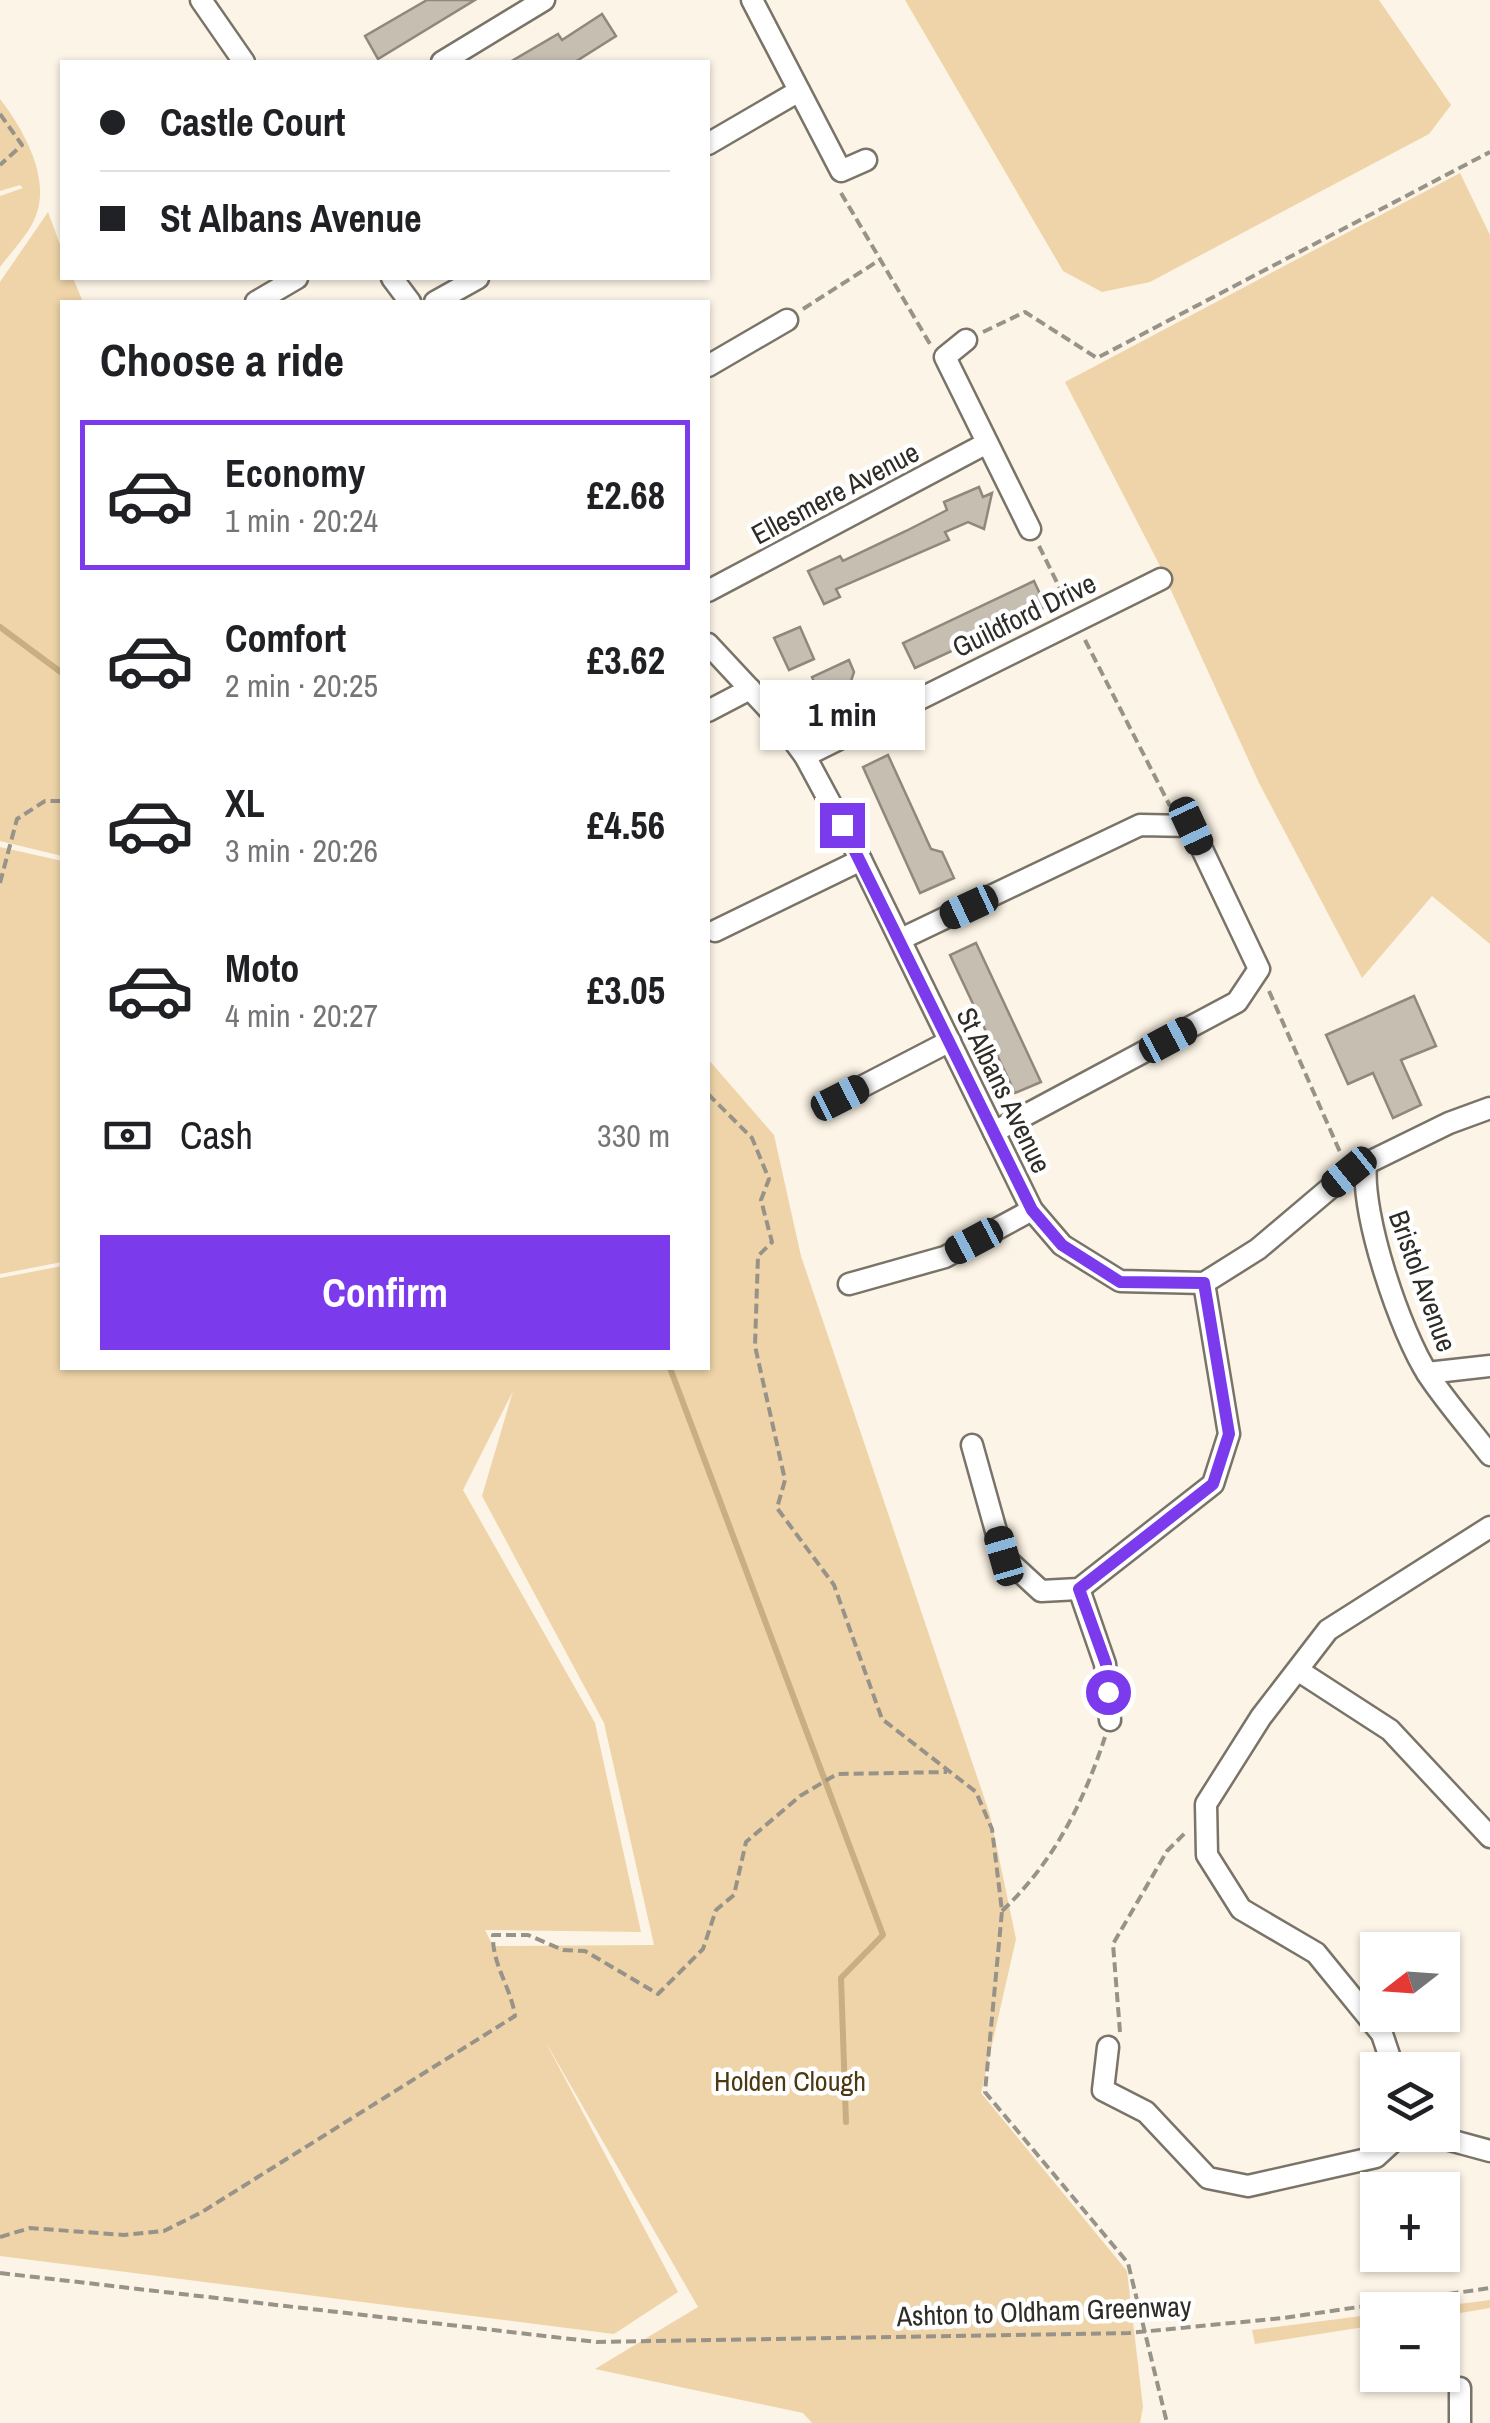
<!DOCTYPE html>
<html lang="en">
<head>
<meta charset="utf-8">
<style>
  body { margin:0; font-family:"Archivo Narrow",sans-serif; background:#f2f2f2; color:#202124; height:100vh; display:flex; flex-direction:column; font-size:38px; white-space:nowrap }
  * { box-sizing:border-box; margin:0 }
  p { font-size:32px; color:#757577 }
  .icon { flex:none; width:55px; height:55px; fill:none; stroke:currentColor; stroke-width:2; stroke-linecap:round; stroke-linejoin:round }
  .map { position:relative; flex:1; overflow:hidden }
  .panel { position:absolute; left:60px; top:300px; width:650px; height:1070px; display:flex; flex-direction:column; background:#fff; border-radius:0px; box-shadow:0 2px 8px #0004 }
  .panel>* { flex:none }
  .hud { position:absolute; left:60px; top:60px; width:650px; height:220px; border-radius:0px; box-shadow:0 2px 8px #0004; display:grid; align-content:center; height:220px; padding:0 40px; background:#fff }
  .needle { width:65px; rotate:253deg }
  .fabs { position:absolute; left:1360px; top:1932px; display:grid; gap:20px }
  .fabs a { display:grid; place-items:center; width:100px; height:100px; border-radius:0px; background:#fff; box-shadow:0 2px 8px #0004; font-size:50px }
  .end { position:absolute; width:45px; height:45px; margin:-22px; border:12px solid #7c3aed; background:#fff; box-shadow:0 0 0 5px #fff }
  .from { border-radius:50% }
  .bubble { position:absolute; height:70px; border-radius:0px; background:#fff; box-shadow:0 2px 8px #0004; font-size:32px; font-weight:700; line-height:70px; text-align:center }
  .car { position:absolute; width:30px; height:60px; margin:-30px -15px; border-radius:12px; box-shadow:0 0 8px 2px #0007; background:linear-gradient(#222 24%,#8ab4d8 0 40%,#222 0 76%,#8ab4d8 0 86%,#222 0) }
  .hud b { display:flex; align-items:center; gap:35px; height:95px; font-size:38px }
  .hud b+b { border-top:2px solid #e0e0e0 }
  .hud i { width:25px; height:25px; background:#202124 }
  ul { padding:0; list-style:none }
  li { display:flex; align-items:center; gap:30px; height:150px; margin:0 20px 15px; padding:0 20px; border:5px solid transparent; border-radius:0px }
  li div { flex:1 }
  li b { display:block; font-size:38px }
  li em { font-style:normal; font-weight:700 }
  li.on { border-color:#7c3aed }
  li>.icon { width:90px; height:90px; stroke-width:1.5 }
  h2 { padding:0 40px; font-size:45px; line-height:120px }
  .pay { display:flex; align-items:center; gap:25px; height:110px; padding:0 40px; font-size:38px }
  .pay p { margin-inline-start:auto }
  .primary-button { display:flex; gap:20px; margin-top:auto; padding:20px 40px }
  .primary-button a { flex:1; height:115px; border-radius:0px; background:#7c3aed; color:#fff; font-size:40px; font-weight:700; line-height:115px; text-align:center }
  .map>svg:first-child { display:block }
</style>
</head>
<body>
<div class="map">
<svg width="1490" height="2423" viewBox="0 0 1490 2423">
  <rect width="100%" height="100%" fill="#fcf4e6"/>
  <!-- green -->
  <g fill="#eed4a8" fill-rule="evenodd">
    <path d="M905,0H1379L1451,105L1429,134L1150,282L1102,292L1063,271Z"/>
    <path d="M0,99C22,127 51,177 36,215C30,233 11,252 0,267V196L23,188L20,185L0,191Z"/>
    <path d="M1460,173L1490,235V944L1432,896L1362,978L1259,783L1158,562L1065,382Z"/>
    <path d="M48,212L62,250V278H73L83,302H62V856L0,841V282Z"/>
    <path d="M0,847L62,861V1262L0,1274Z"/>
    <path d="M708,1059L774,1135L801,1256L990,1815L1016,1939L981,2093L1127,2271L1143,2407L1140,2423H812L803,2413L595,2369L698,2307L544,2039L678,2292L614,2334L0,2256V1278L62,1266V1368H708ZM513,1391L482,1496L604,1723L654,1945L493,1946L485,1930L641,1932L595,1723L463,1490Z"/>
    <path d="M1490,2300V2308L1443,2316L1442,2310H1413Z"/>
    <path d="M1377,2314V2325L1255,2344L1252,2330Z"/>
  </g>
  <g fill="none" stroke-linecap="round" stroke-linejoin="round">
    <!-- stream -->
    <g stroke="#c8ae80" stroke-width="6">
      <path d="M0,627L62,673"/>
      <path d="M670,1368L883,1935L841,1978L846,2122"/>
    </g>
  </g>
  <!-- building -->
  <g fill="#c5beb1" stroke="#90887c" stroke-width="2.5">
    <path d="M427,0H475L378,59L365,36Z"/>
    <path d="M602,14L616,36L575,62H510L558,34L562,40Z"/>
    <path d="M979,487L983,497L992,493L984,529L968,522L945,532L949,540L836,589L840,597L824,604L808,571L840,556L843,561L906,531L947,510L944,502Z"/>
    <path d="M1034,581L1046,607L915,668L903,643Z"/>
    <path d="M800,627L814,659L789,670L774,638Z"/>
    <path d="M849,660L854,672L848,690L852,697L826,709L812,677Z"/>
    <path d="M888,755L931,849L942,852L954,878L920,893L863,767Z"/>
    <path d="M976,943L1041,1082L1015,1093L950,955Z"/>
    <path d="M1414,996L1436,1046L1401,1060L1421,1105L1393,1118L1373,1073L1348,1084L1326,1035Z"/>
  </g>
  <g fill="none" stroke-linecap="round" stroke-linejoin="round">
    <defs>
      <g id="minor">
        <path d="M201,0L244,62"/>
        <path d="M752,0L841,171L866,160"/>
        <path d="M442,62L544,0"/>
        <path d="M708,144L799,91"/>
        <path d="M392,278L410,302"/>
        <path d="M256,302L297,278"/>
        <path d="M435,302L478,278"/>
        <path d="M966,340L945,357L1030,529"/>
        <path d="M708,366L787,320"/>
        <path d="M708,591L987,443"/>
        <path d="M708,644L777,718L805,756L861,860L1032,1210L1062,1245L1120,1281L1204,1283L1258,1249L1349,1172L1449,1123L1490,1108"/>
        <path d="M708,711L750,689"/>
        <path d="M805,756L1161,579"/>
        <path d="M715,931L861,860"/>
        <path d="M901,939L1140,825L1191,826L1259,969L1237,1002L994,1132"/>
        <path d="M840,1098L950,1041"/>
        <path d="M1366,1164C1361,1215 1400,1332 1429,1376C1447,1403 1470,1429 1490,1455"/>
        <path d="M849,1284L945,1257L1032,1210"/>
        <path d="M1427,1373L1490,1366"/>
        <path d="M972,1445L1003,1556L1041,1591L1079,1589L1213,1484L1229,1434L1204,1283"/>
        <path d="M1079,1589L1105,1664L1110,1720"/>
        <path d="M1299,1671L1390,1730L1490,1837"/>
        <path d="M1108,2047L1103,2090L1146,2112L1208,2178L1248,2186L1376,2157L1400,2135"/>
        <path d="M1394,2070L1382,2034L1316,1953L1241,1909L1207,1855L1206,1804L1261,1717L1328,1630L1490,1527"/>
        <path d="M1431,2135L1490,2151"/>
        <path d="M1460,2423V2388"/>
      </g>
    </defs>
    <!-- minor casing -->
    <use href="#minor" stroke="#7a7368" stroke-width="25"/>
    <!-- path -->
    <g stroke="#989389" stroke-width="4" stroke-dasharray="10 5" stroke-linecap="butt">
      <path d="M0,114L22,145L0,165"/>
      <path d="M841,193L930,344"/>
      <path d="M803,309L878,261"/>
      <path d="M983,332L1025,312L1097,358L1490,152"/>
      <path d="M1039,546L1068,605"/>
      <path d="M1085,640L1170,806"/>
      <path d="M0,883L17,819L45,801H62"/>
      <path d="M1269,991L1340,1152"/>
      <path d="M708,1094L752,1138L769,1179L761,1200L772,1242L758,1256L755,1346L785,1480L777,1508L834,1585L882,1719L976,1792L992,1829L1002,1911L985,2092L1128,2263L1167,2423"/>
      <path d="M1002,1911C1053,1863 1083,1804 1105,1737"/>
      <path d="M1120,2032L1113,1944L1167,1851L1187,1831"/>
      <path d="M0,2237L30,2228L124,2235L164,2231L202,2212L515,2016C511,1987 492,1965 493,1935H528L563,1950L585,1951L658,1994L703,1949L716,1910L734,1895L746,1842L800,1796L837,1774L947,1772"/>
      <path d="M0,2273L597,2342L1129,2333L1283,2318L1490,2288"/>
    </g>
    <!-- minor -->
    <use href="#minor" stroke="#fff" stroke-width="20"/>
  </g>
  <g fill="none" stroke-linecap="round" stroke-linejoin="round">
    <!-- route -->
    <path stroke="#7c3aed" stroke-width="12" d="M842,825L1032,1210L1062,1245L1120,1282L1204,1283L1229,1434L1213,1484L1079,1589L1106,1664L1108,1692"/>
  </g>
  <g text-anchor="middle" dominant-baseline="central" stroke-width="9" stroke-linejoin="round" paint-order="stroke">
    <!-- street labels -->
    <g font-size="28" fill="#2e2c26" stroke="#fff">
      <text transform="translate(835 493) rotate(-28)">Ellesmere Avenue</text>
      <text transform="translate(1024 615) rotate(-26)">Guildford Drive</text>
      <text transform="translate(1004 1090) rotate(64)">St Albans Avenue</text>
      <text transform="translate(1423 1281) rotate(70)">Bristol Avenue</text>
      <text transform="translate(1044 2311) rotate(-2)">Ashton to Oldham Greenway</text>
    </g>
    <!-- park labels -->
    <g font-size="28" fill="#4c3914" stroke="#fff">
      <text x="790" y="2081">Holden Clough</text>
    </g>
  </g>
</svg>
<div class="fabs">
<a><svg class="needle" viewBox="-14 -14 28 28"><path d="M0-13l5 13h-10z" fill="#e53935"/><path d="M0 13l5-13h-10z" fill="#757577"/></svg></a>
<a><svg class="icon" aria-label="layers" viewBox="0 0 24 24"><path d="M12 4l9 5-9 5-9-5zM3 14l9 5 9-5"/></svg></a>
<a>+</a>
<a>−</a>
</div>
<i class="end from" style="left:1108px;top:1692px"></i>
<i class="end" style="left:842px;top:825px"></i>
<div class="bubble" style="left:760px;top:680px;width:165px">1 min</div>
<i class="car" style="left:1191px;top:826px;rotate:155deg"></i>
<i class="car" style="left:969px;top:907px;rotate:245deg"></i>
<i class="car" style="left:1168px;top:1040px;rotate:62deg"></i>
<i class="car" style="left:840px;top:1098px;rotate:63deg"></i>
<i class="car" style="left:1349px;top:1172px;rotate:231deg"></i>
<i class="car" style="left:974px;top:1241px;rotate:242deg"></i>
<i class="car" style="left:1004px;top:1556px;rotate:344deg"></i>
<div class="hud">
<b><i class="from"></i>Castle Court</b>
<b><i></i>St Albans Avenue</b>
</div>
<section class="panel">
<h2>Choose a ride</h2>
<ul>
<li class="on"><svg class="icon" aria-label="car" viewBox="0 0 24 24"><path d="M5 17H2v-5l4-1 3-4h7l3 4 3 1v5h-3M9 17h6M6 11h13"/><circle cx="7" cy="17" r="2"/><circle cx="17" cy="17" r="2"/></svg><div><b>Economy</b><p>1 min · 20:24</p></div><em>£2.68</em></li>
<li><svg class="icon" aria-label="car" viewBox="0 0 24 24"><path d="M5 17H2v-5l4-1 3-4h7l3 4 3 1v5h-3M9 17h6M6 11h13"/><circle cx="7" cy="17" r="2"/><circle cx="17" cy="17" r="2"/></svg><div><b>Comfort</b><p>2 min · 20:25</p></div><em>£3.62</em></li>
<li><svg class="icon" aria-label="car" viewBox="0 0 24 24"><path d="M5 17H2v-5l4-1 3-4h7l3 4 3 1v5h-3M9 17h6M6 11h13"/><circle cx="7" cy="17" r="2"/><circle cx="17" cy="17" r="2"/></svg><div><b>XL</b><p>3 min · 20:26</p></div><em>£4.56</em></li>
<li><svg class="icon" aria-label="car" viewBox="0 0 24 24"><path d="M5 17H2v-5l4-1 3-4h7l3 4 3 1v5h-3M9 17h6M6 11h13"/><circle cx="7" cy="17" r="2"/><circle cx="17" cy="17" r="2"/></svg><div><b>Moto</b><p>4 min · 20:27</p></div><em>£3.05</em></li>
</ul>
<div class="pay"><svg class="icon" aria-label="cash" viewBox="0 0 24 24"><path d="M3 7h18v10H3z"/><circle cx="12" cy="12" r="2"/></svg>Cash<p>330 m</p></div>
<div class="primary-button"><a>Confirm</a></div>
</section>
</div>
</body>
</html>
